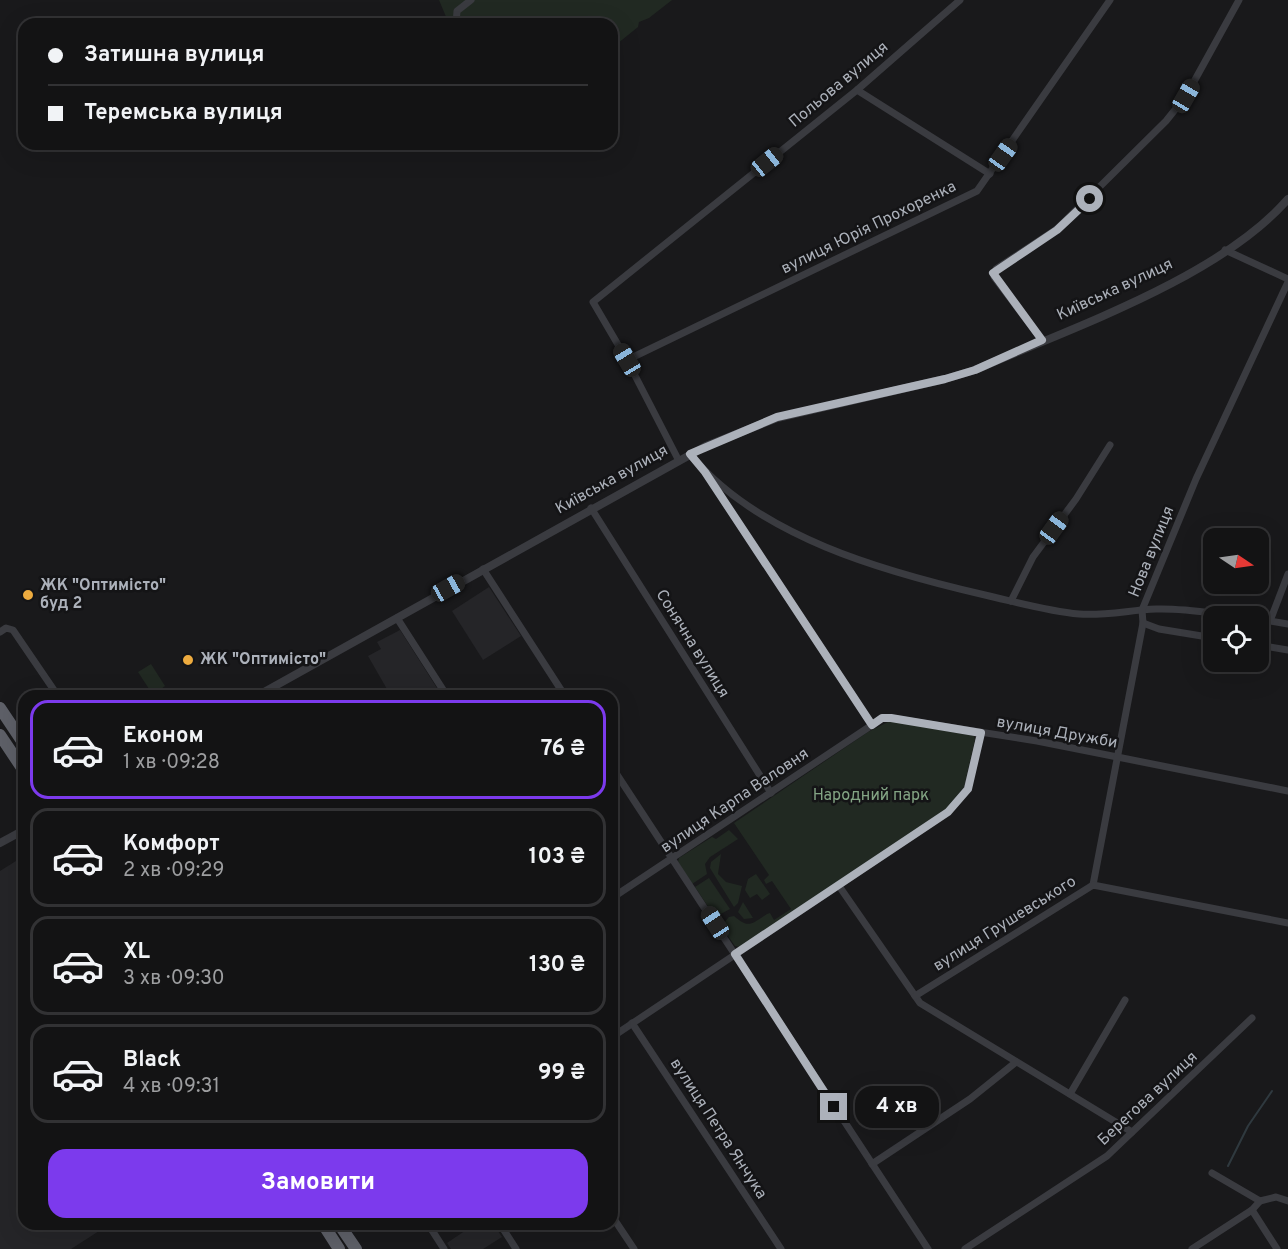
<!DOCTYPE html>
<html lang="uk">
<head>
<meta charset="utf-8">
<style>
  body { margin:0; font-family:Overpass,sans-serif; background:#202022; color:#f1f3f6; height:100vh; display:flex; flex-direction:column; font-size:22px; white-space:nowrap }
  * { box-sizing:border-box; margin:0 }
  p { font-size:20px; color:#9d9ea0 }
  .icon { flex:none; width:33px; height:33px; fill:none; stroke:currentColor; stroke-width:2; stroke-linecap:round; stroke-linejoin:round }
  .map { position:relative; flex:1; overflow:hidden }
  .panel { position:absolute; left:18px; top:690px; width:600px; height:540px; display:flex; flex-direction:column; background:#131314; border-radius:18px; box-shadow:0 6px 24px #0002,0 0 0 2px #323234 }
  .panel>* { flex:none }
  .top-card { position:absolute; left:18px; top:18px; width:600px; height:132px; border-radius:18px; box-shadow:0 6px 24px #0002,0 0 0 2px #323234; display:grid; align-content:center; height:132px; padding:0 30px; background:#131314 }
  .needle { width:39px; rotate:103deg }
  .tools { position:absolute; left:1203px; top:528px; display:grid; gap:12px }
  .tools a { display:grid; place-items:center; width:66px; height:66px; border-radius:12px; background:#131314; box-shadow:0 6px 24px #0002,0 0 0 2px #323234; font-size:30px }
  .end { position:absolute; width:27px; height:27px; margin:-14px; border:8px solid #acb1ba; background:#111; box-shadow:0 0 0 3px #111 }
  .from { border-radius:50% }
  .bubble { position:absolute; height:42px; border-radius:18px; background:#131314; box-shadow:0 6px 24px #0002,0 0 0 2px #323234; font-size:20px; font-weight:700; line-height:42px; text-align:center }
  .car { position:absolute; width:18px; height:36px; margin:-18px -9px; border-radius:8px; box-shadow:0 0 4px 2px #0007; background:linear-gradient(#222 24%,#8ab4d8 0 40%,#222 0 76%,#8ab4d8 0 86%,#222 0) }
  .top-card b { display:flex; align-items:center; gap:21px; height:57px; font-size:22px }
  .top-card b+b { border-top:2px solid #323234 }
  .top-card i { width:15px; height:15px; background:#f1f3f6 }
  ul { padding:10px 0 0; list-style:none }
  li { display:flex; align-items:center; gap:18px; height:99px; margin:0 12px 9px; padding:0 18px; border:3px solid #323234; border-radius:18px }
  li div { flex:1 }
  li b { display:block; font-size:22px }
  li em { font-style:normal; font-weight:700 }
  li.active { border-color:#7c3aed }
  li>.icon { width:54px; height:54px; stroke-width:1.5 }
  .primary-button { display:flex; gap:12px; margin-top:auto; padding:12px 30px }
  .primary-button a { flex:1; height:69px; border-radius:18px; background:#7c3aed; color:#fff; font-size:24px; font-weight:700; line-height:69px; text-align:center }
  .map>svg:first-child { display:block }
</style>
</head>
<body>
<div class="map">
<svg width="1288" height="1249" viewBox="0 0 1288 1249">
  <rect width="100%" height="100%" fill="#19191b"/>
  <!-- built -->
  <g fill="#252528">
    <path d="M489,587L521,636L483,660L452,611Z"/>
    <path d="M400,630L442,696H391L368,656L381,649L377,642Z"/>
    <path d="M24,856V1224H110L71,1249H0V871Z"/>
    <path d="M475,1224H493L502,1237L483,1249H451L447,1243Z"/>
  </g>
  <!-- green -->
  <g fill="#212922">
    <path d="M439,0H672L649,18L639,22L638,27L612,48V24H449Z"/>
    <path d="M151,664L165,686L153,695L138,672Z"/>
    <path d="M890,721L974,736L975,740L964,787L946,809L922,825L920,829L741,947L735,946L721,926L729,917L734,916C749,929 751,924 767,914L770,913L774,920L791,909L772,881L766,884L764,880L769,875L734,823L868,732Z"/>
    <path d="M729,830L738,839L710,857L705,864L707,874L692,884L678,862L679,858L712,837L716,839Z"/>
    <path d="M721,854L718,874L726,882L742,886L738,903L734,907L710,868L711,862Z"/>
    <path d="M756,874L770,894L762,900L757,894L750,898L745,890L748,879Z"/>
    <path d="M709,878L730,909L715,917L695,887Z"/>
    <path d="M743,902L753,918L744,919L738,912Z"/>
  </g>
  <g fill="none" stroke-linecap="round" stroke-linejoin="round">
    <!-- stream -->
    <path stroke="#2f393f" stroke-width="2" d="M1228,1166L1248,1126L1272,1091"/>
    <!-- minor -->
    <g stroke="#3a3b40" stroke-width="7">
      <path d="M456,24L457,11L471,0"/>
      <path d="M857,90L990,174"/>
      <path d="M1225,250L1288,279"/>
      <path d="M1042,340L994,277L996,269L1057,229L1166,121L1186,96L1239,0"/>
      <path d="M627,360L977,191L1110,0"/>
      <path d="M690,454C758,537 885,572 985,595C1016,602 1047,611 1079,614C1105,616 1130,610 1156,609C1184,608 1210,613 1238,616"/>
      <path d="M679,461L627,360L593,302L857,90L960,0"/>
      <path d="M705,472L872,725L882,718H891L1037,741L1288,791"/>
      <path d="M591,508L771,793"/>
      <path d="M483,569L565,696"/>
      <path d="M1011,601L1033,557L1076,499L1110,445"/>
      <path d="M397,618L447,696"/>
      <path d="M1258,619L1288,624"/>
      <path d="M1270,621L1288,574"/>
      <path d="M1143,623L1159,629L1214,638"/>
      <path d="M0,632L6,628L13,630L58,696"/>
      <path d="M1258,645L1288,650"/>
      <path d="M612,767L928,1249"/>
      <path d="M1093,885L1143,623L1142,610L1196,479L1288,282"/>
      <path d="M839,886L920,1003L1132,1132"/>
      <path d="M612,898L872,725"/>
      <path d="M915,996L1093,885L1288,923"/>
      <path d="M632,1023L781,1249"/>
      <path d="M612,1037L948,812L967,789L981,733"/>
      <path d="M1070,1094L1125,1000"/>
      <path d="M872,1164L970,1099L1016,1062"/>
      <path d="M1212,1173L1260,1201L1276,1197L1288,1201"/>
      <path d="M1252,1210L1277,1249"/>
      <path d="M612,1216L634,1249"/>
      <path d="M428,1224L444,1249"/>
      <path d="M500,1224L516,1249"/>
      <path d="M965,1249L1107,1156L1252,1018"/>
      <path d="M1192,1249L1252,1210L1260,1201"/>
    </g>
    <!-- tertiary -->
    <g stroke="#3a3b40" stroke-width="8">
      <path d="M257,696L706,446L777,418L945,379L975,370C1071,328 1219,278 1288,199"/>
      <path d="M0,843L24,830"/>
    </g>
    <!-- trunk -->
    <g stroke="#5e6068" stroke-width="12">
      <path d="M0,708L24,744"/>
      <path d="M0,735L24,771"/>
      <path d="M323,1224L339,1249"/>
      <path d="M339,1224L356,1249"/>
    </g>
  </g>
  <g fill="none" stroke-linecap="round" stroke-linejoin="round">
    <!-- route -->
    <path stroke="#acb1ba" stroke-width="8" d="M834,1107L735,954L948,812L968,789L981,733L891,718H882L872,725L705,472L690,454L777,417L945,379L975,370L1042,340L993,273L1057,230L1090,199"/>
  </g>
  <!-- markers -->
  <g fill="#edab3f" stroke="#141416" stroke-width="2">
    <circle cx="28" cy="595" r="6"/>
    <circle cx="188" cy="660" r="6"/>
  </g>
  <g text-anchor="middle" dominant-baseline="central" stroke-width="5" stroke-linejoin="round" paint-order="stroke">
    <!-- street labels -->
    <g font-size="16" fill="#acb1ba" stroke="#141416">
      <text transform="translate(839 85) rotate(-40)">Польова вулиця</text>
      <text transform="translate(869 228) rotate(-26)">вулиця Юрія Прохоренка</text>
      <text transform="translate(1115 290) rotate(-25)">Київська вулиця</text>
      <text transform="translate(612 480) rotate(-29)">Київська вулиця</text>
      <text transform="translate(1152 552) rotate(-68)">Нова вулиця</text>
      <text transform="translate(692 644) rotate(58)">Сонячна вулиця</text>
      <text transform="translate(1057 733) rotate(10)">вулиця Дружби</text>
      <text transform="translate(735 801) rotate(-34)">вулиця Карпа Валовня</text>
      <text transform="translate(1005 924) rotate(-32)">вулиця Грушевського</text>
      <text transform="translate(1148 1099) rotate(-43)">Берегова вулиця</text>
      <text transform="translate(718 1129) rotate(57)">вулиця Петра Янчука</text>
    </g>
    <!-- poi labels -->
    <g font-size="16" font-weight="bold" fill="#acb1ba" stroke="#141416" text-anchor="start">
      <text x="40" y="586">ЖК "Оптимісто"<tspan x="40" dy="18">буд 2</tspan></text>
      <text x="200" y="660">ЖК "Оптимісто"</text>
    </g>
    <!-- park labels -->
    <g font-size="16" fill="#83a484" stroke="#141416">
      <text x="871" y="796">Народний парк</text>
    </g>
  </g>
</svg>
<div class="tools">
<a><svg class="needle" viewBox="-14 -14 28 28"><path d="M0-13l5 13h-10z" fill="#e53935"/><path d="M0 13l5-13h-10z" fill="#9d9ea0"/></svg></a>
<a><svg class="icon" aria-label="locate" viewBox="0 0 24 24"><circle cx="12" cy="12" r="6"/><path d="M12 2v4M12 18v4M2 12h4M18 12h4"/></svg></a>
</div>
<i class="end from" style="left:1090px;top:199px"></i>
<i class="end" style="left:834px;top:1107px"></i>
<div class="bubble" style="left:855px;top:1086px;width:84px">4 хв</div>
<i class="car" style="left:1186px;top:96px;rotate:30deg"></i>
<i class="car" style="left:1003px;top:155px;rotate:35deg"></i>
<i class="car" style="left:767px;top:162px;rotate:51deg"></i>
<i class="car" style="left:627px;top:360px;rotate:329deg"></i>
<i class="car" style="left:1054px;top:528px;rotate:36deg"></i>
<i class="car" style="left:448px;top:588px;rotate:61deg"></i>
<i class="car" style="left:715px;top:923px;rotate:327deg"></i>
<div class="top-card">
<b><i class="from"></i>Затишна вулиця</b>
<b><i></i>Теремська вулиця</b>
</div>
<section class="panel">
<ul>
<li class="active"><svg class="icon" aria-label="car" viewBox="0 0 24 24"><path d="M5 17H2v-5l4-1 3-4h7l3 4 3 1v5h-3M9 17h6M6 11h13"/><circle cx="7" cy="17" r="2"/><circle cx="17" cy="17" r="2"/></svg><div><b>Економ</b><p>1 хв · 09:28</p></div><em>76 ₴</em></li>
<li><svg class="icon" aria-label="car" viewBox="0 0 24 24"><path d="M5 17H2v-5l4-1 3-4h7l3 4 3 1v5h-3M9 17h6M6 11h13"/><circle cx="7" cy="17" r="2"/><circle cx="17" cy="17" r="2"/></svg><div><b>Комфорт</b><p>2 хв · 09:29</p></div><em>103 ₴</em></li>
<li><svg class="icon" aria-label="car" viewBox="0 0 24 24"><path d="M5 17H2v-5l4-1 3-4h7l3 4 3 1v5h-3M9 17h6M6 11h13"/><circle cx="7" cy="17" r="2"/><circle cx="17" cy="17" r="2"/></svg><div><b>XL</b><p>3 хв · 09:30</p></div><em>130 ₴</em></li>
<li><svg class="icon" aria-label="car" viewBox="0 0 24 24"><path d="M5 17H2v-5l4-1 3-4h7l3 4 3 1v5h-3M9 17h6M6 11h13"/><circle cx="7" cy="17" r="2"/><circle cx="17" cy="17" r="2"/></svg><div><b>Black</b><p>4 хв · 09:31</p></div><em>99 ₴</em></li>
</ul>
<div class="primary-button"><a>Замовити</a></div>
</section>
</div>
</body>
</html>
